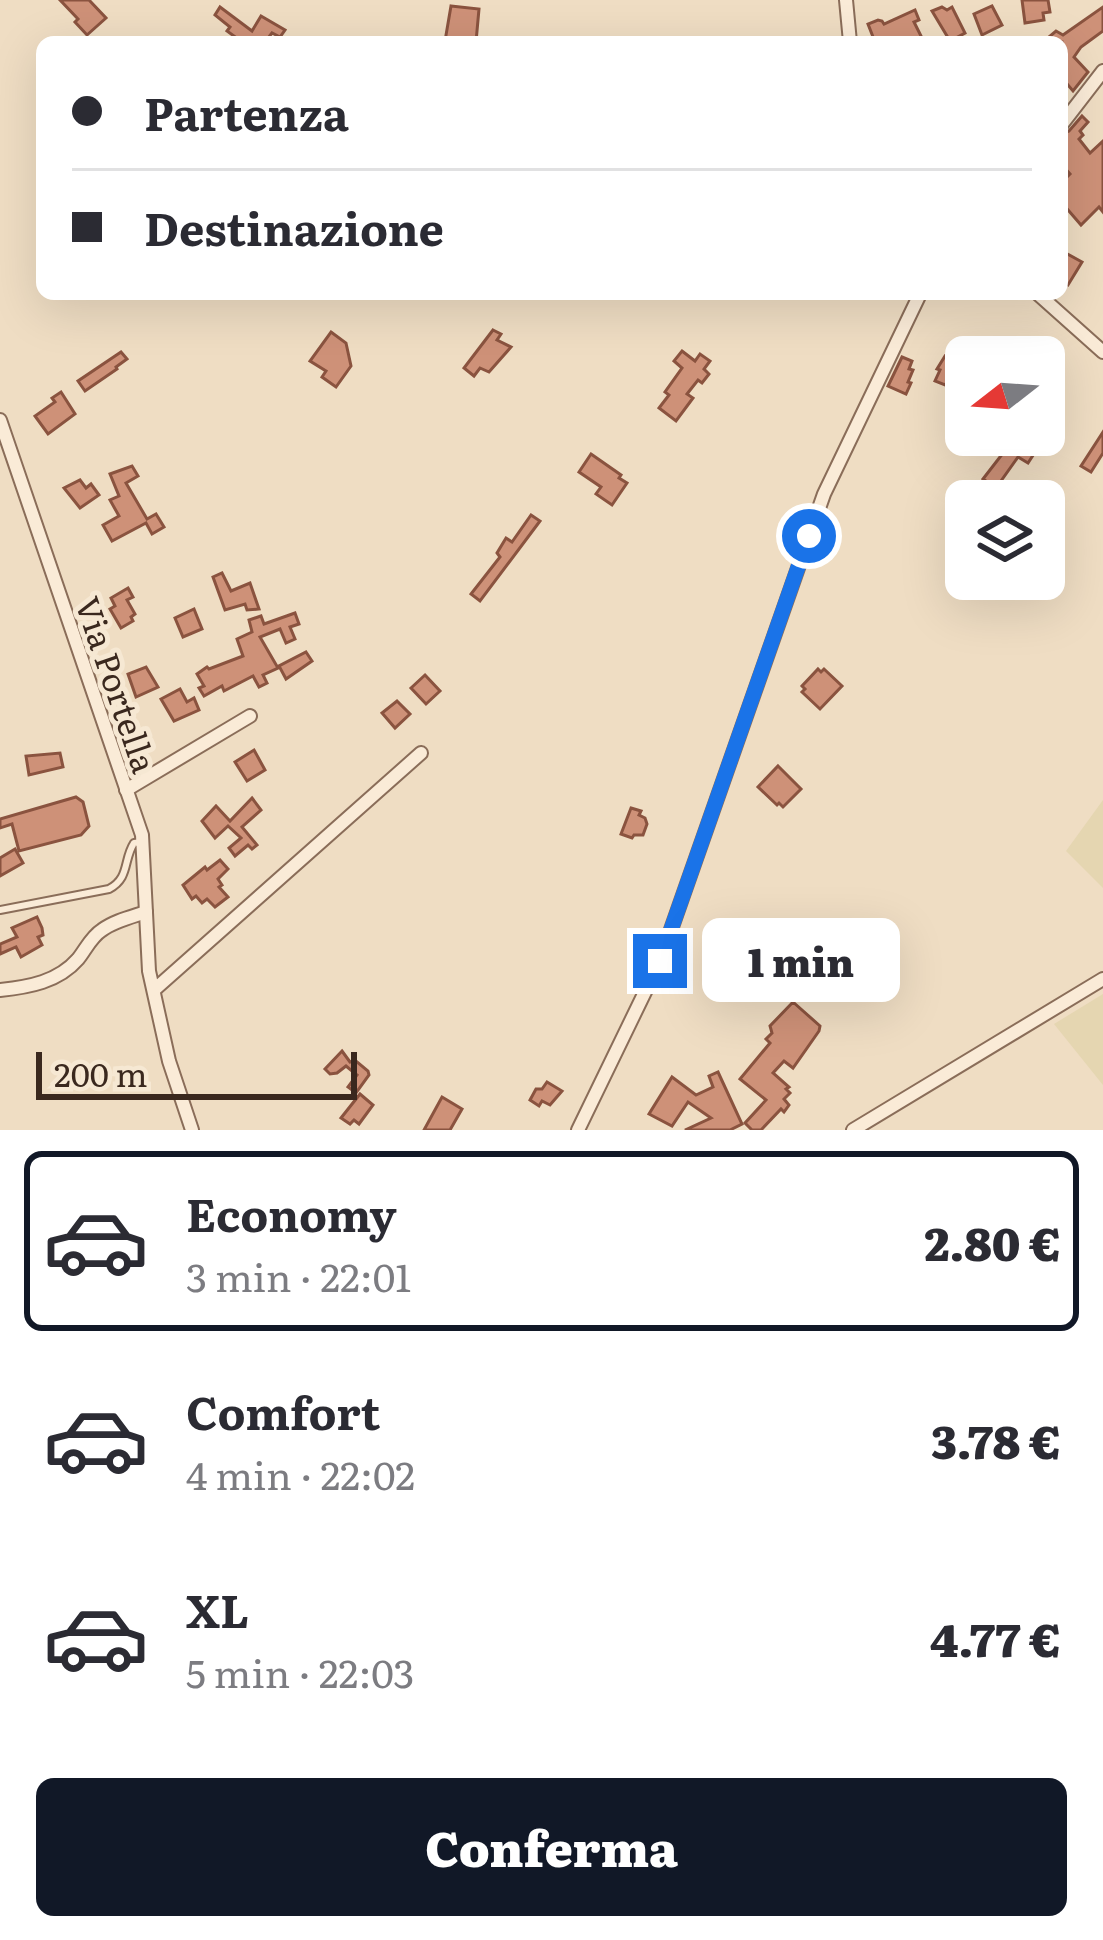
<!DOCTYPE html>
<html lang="it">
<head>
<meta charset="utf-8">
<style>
  body { margin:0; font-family:Literata,serif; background:#f2f2f3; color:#2b2b33; height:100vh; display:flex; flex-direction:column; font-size:45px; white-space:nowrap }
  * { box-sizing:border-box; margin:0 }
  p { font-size:39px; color:#7c7c81 }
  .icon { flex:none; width:66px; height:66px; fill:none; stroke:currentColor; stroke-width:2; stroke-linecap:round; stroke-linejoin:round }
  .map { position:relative; height:1130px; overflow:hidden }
  .details { display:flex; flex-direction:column; background:#fff; flex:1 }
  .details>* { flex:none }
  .banner { position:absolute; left:36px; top:36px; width:1032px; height:264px; border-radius:18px; box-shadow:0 12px 48px #0002; display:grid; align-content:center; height:264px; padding:0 36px; background:#fff }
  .needle { width:78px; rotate:253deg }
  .buttons { position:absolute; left:945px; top:336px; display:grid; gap:24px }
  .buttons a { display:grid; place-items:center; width:120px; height:120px; border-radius:18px; background:#fff; box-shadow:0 12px 48px #0002; font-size:60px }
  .scale { position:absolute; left:36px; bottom:30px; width:321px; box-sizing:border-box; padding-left:12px; border:6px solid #3a281e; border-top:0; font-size:33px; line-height:42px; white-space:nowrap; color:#3a281e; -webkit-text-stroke:9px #f6e8d3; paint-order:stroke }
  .end { position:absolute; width:54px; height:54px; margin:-27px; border:15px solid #1a73e8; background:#fff; box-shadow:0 0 0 6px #fff }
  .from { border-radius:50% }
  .bubble { position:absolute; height:84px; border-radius:18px; background:#fff; box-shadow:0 12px 48px #0002; font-size:39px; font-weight:800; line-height:84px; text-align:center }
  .banner b { display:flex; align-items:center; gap:42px; height:114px; font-size:45px }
  .banner b+b { border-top:3px solid #e1e1e2 }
  .banner i { width:30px; height:30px; background:#2b2b33 }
  ul { padding:21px 0 0; list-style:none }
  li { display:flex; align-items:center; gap:36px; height:180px; margin:0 24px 18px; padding:0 12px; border:6px solid transparent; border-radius:18px }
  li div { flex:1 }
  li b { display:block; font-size:45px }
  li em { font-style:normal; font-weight:800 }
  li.active { border-color:#111827 }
  li>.icon { width:108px; height:108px; stroke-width:1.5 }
  .cta { display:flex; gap:24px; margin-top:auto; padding:24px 36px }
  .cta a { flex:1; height:138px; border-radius:18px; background:#111827; color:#fff; font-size:48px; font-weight:800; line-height:138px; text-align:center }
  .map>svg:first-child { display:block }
</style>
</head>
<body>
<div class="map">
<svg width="1103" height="1130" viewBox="0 0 1103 1130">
  <rect width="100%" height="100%" fill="#efddc3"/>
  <!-- farmland -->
  <g fill="#e5d6b1">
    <path d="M1103,800V888L1066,851Z"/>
    <path d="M1103,994V1085L1054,1024Z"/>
  </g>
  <!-- building -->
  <g fill="#ce9178" stroke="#8a533f" stroke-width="3">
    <path d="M60,0H89L106,18L87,35L75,22L78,19Z"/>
    <path d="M1022,0H1048L1050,12L1043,13L1044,20L1025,23Z"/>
    <path d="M451,6L479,9L476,42L445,41Z"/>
    <path d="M992,6L1002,25L982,35L974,14Z"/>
    <path d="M220,7L252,31L261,16L285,30L280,37L272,33L265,42H242L227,31L230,27L215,15Z"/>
    <path d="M942,7L947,10L952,7L965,33L950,41L932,11Z"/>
    <path d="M1103,7V31L1081,47L1074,57L1088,72L1073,91L1062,78V42H1043L1056,31L1063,35Z"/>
    <path d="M915,10L919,20L914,22L924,42H875L868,24L878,20L882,21L884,24Z"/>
    <path d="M1082,116L1088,122L1080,131L1083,135L1079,139L1090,153L1103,141V212L1099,207L1081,225L1062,203V182L1070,174L1062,165V134L1069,131Z"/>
    <path d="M1062,251L1082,262L1068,285L1062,281Z"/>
    <path d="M493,330L501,334L497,340L511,347L489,372L480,368L474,376L464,368Z"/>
    <path d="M331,332L346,343L351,366L336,387L322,377L326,371L310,361Z"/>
    <path d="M682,351L695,361L700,354L710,361L704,369L709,374L702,383L698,380L687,394L693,398L676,421L659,408L669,395L665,392L682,368L674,361Z"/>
    <path d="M121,352L127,359L116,367L117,369L85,391L78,381Z"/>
    <path d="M945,356L959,364L945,385L935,381L940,370L937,369Z"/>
    <path d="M902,357L912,361L909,369L913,370L908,382L911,383L906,394L888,386Z"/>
    <path d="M61,392L75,414L48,434L35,416L55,402L52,398Z"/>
    <path d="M1103,432V453L1091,472L1081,466Z"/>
    <path d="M1017,435H1035L1043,440L1028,463L1018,457L996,488L983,479Z"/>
    <path d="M591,454L621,475L619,478L627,483L612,505L596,494L601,487L579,472Z"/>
    <path d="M132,466L138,476L126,483L147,519L156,514L164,527L152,534L146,523L112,541L103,525L119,516L110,500L119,496L110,474Z"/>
    <path d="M80,480L86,488L91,484L99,495L80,508L64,488Z"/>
    <path d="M531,515L540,521L480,601L471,594L500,557L497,553L506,538L512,542Z"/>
    <path d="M222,573L231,591L250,583L259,609L247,610L245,604L225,610L213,577Z"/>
    <path d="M128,588L133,597L127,600L135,614L131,617L133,621L121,628L110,609L115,606L111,598Z"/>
    <path d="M194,609L202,629L183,637L175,618Z"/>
    <path d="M295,613L299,624L290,627L295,639L286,643L280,629L260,637L278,668L263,675L267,683L259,687L253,676L224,691L222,686L204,696L199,688L204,686L197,674L207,667L209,669L243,656L237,639L252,632L249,620L261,616L264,624Z"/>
    <path d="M306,652L312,661L286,679L279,666Z"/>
    <path d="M146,667L158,687L136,697L128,674Z"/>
    <path d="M818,669L821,672L824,669L842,686L820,709L802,692L805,689L802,686Z"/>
    <path d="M425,675L440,691L426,704L411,688Z"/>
    <path d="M180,689L187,702L194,698L199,710L174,721L161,699Z"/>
    <path d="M397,701L410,714L395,728L382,713Z"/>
    <path d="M254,750L265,770L247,781L235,762Z"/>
    <path d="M60,753L63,767L29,775L26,756Z"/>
    <path d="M778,766L801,789L783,807L779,803L777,805L758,787Z"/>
    <path d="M76,797L83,802L89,826L81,835L19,851L12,824L0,828V819Z"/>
    <path d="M252,798L261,810L242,827L257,845L252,849L248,845L235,856L229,848L241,838L228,826L215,838L202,821L216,806L230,821Z"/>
    <path d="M631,808L641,811L639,815L645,818L647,824L643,835H634L632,838L621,834Z"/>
    <path d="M15,849L23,863L0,876V858Z"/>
    <path d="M220,860L228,869L218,879L222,885L219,887L228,897L215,907L207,899L202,903L196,896L192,899L183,885L205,867L207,870Z"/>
    <path d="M37,917L42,928L43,935L38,937L42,945L21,957L16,947L0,954V944L17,937L12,928Z"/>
    <path d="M834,955L853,978L844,985L835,974L806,996L797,984Z"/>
    <path d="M793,1002L820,1026L819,1031L793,1068L784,1061L773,1073L789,1087L786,1089L790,1093L784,1099L789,1105L784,1112L781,1109L761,1130H752L745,1123L766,1100L740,1079L770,1043L766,1039L772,1033L770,1026Z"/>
    <path d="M342,1051L350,1062L356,1061L368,1071L369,1075L356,1093L348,1087L357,1075L346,1066L337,1073L330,1074L325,1069Z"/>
    <path d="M718,1072L742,1124L730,1130H685L711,1118L688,1102L672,1126L649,1114L672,1077L696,1095L713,1087L709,1076Z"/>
    <path d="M547,1082L562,1091L550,1105L542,1101L539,1106L530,1100L536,1089H542Z"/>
    <path d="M360,1094L373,1105L359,1124L354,1120L350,1124L341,1118Z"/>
    <path d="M442,1097L462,1109L450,1130H424Z"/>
  </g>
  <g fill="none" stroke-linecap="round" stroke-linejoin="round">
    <defs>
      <path id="lane" d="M0,910L109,889C130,878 123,860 134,843L142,842"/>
      <g id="street">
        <path d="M846,0L850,42"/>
        <path d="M1062,124L1103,71"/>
        <path d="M1038,294L1103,352"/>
        <path d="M0,420L142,835L149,971L169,1061L192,1130"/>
        <path d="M126,790L250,716"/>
        <path d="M0,990C29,987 58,982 78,959C86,949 91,937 102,930C114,921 131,917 146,912"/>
        <path d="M154,990L421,753"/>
        <path d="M578,1130L660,961L824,494L920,294"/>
        <path d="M853,1130L1103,979"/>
      </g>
    </defs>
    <!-- lane casing -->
    <use href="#lane" stroke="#8a6d59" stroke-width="10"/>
    <!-- street casing -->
    <use href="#street" stroke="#8a6d59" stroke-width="16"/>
    <!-- lane -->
    <use href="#lane" stroke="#faebd7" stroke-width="6"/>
    <!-- street -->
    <use href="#street" stroke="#faebd7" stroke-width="12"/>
  </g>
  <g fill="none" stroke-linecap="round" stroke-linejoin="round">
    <!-- route -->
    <path stroke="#1a73e8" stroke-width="15" d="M660,961L809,536"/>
  </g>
  <g text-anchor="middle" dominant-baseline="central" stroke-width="10" stroke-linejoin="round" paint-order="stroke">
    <!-- street labels -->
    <g font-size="33" fill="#3a281e" stroke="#f6e8d3">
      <text transform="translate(118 684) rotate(71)">Via Portella</text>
    </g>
  </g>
</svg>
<div class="buttons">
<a><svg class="needle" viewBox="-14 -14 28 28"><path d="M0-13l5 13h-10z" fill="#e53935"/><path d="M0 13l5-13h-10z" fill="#7c7c81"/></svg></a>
<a><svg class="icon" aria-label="layers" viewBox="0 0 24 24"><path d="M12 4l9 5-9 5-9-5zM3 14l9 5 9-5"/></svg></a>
</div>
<div class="scale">200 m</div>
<i class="end from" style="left:809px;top:536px"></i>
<i class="end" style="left:660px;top:961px"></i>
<div class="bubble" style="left:702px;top:918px;width:198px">1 min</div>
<div class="banner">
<b><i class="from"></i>Partenza</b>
<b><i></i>Destinazione</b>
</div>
</div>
<section class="details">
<ul>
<li class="active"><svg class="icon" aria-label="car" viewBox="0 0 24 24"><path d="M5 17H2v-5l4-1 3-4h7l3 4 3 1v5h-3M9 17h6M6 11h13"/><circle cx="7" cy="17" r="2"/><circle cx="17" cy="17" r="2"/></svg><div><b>Economy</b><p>3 min · 22:01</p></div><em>2.80 €</em></li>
<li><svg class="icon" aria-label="car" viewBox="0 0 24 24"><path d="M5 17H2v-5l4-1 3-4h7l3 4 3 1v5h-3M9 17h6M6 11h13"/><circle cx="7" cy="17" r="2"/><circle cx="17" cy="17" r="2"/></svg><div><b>Comfort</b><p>4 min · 22:02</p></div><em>3.78 €</em></li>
<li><svg class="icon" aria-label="car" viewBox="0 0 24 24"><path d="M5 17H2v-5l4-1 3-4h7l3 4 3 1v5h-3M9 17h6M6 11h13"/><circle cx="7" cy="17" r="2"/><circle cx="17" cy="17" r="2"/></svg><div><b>XL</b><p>5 min · 22:03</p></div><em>4.77 €</em></li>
</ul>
<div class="cta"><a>Conferma</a></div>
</section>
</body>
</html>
